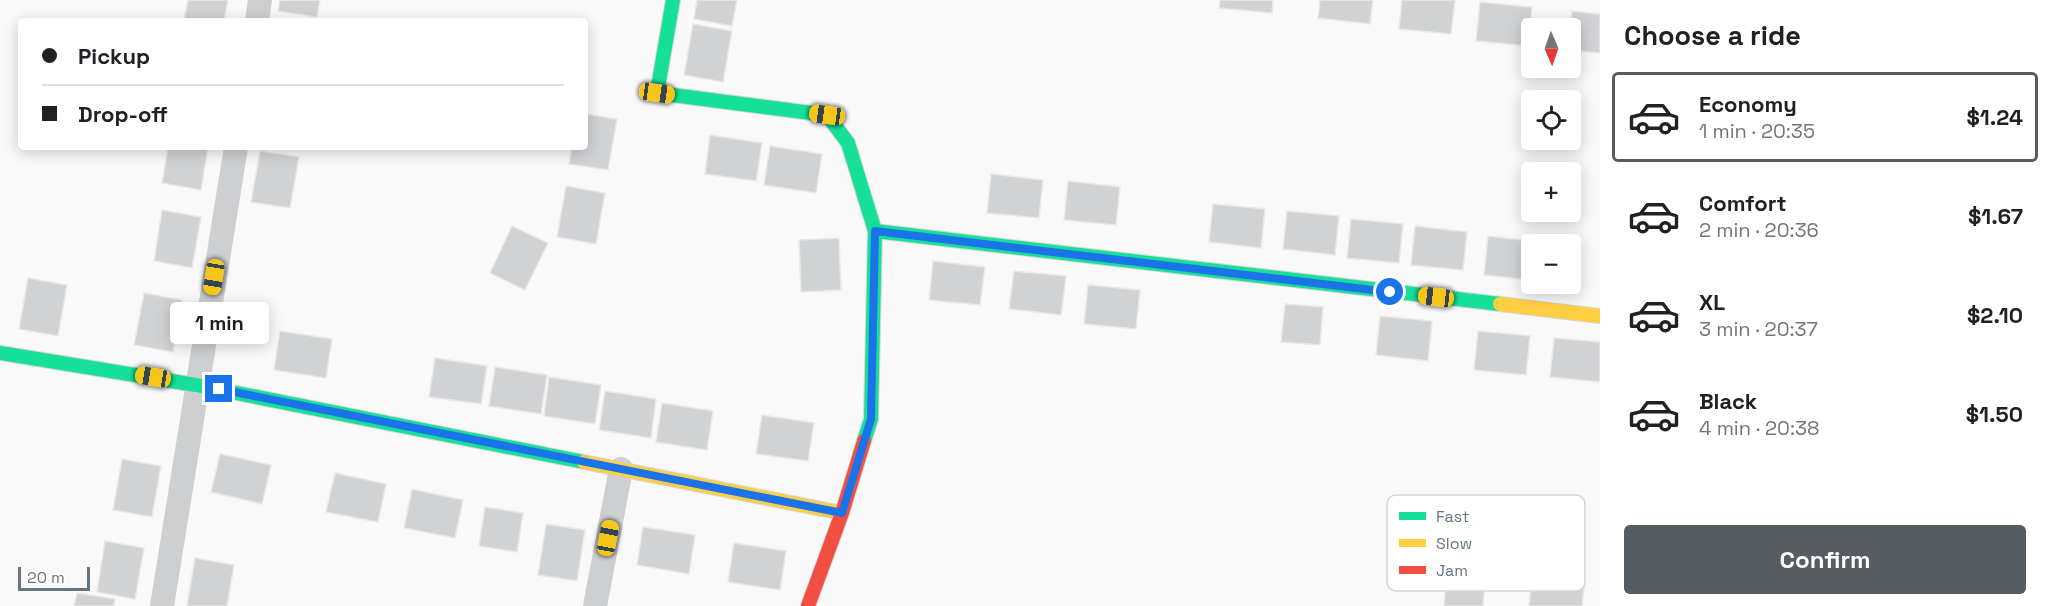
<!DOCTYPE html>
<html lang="en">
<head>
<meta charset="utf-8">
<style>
  body { margin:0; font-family:"Space Grotesk",sans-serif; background:#f2f2f2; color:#202124; height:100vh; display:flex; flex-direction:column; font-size:22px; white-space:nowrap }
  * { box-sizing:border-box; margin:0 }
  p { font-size:20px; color:#757577 }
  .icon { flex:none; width:33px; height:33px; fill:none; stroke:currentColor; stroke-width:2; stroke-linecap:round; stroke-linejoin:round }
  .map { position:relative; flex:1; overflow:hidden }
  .details { display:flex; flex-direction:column; background:#fff; width:450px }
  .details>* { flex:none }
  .hud { position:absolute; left:18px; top:18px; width:570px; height:132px; border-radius:6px; box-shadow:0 3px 15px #0003; display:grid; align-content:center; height:132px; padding:0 24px; background:#fff }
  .needle { width:39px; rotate:178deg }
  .tools { position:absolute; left:1521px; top:18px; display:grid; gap:12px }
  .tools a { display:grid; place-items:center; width:60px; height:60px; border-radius:6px; background:#fff; box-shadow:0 3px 15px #0003; font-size:30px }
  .scale { position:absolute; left:18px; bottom:15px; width:72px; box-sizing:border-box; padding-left:6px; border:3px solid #657683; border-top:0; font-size:16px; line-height:21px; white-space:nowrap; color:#657683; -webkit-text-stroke:4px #fff; paint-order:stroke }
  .end { position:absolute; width:27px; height:27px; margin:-14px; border:8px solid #1a73e8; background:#fff; box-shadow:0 0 0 3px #fff }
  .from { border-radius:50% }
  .bubble { position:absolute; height:42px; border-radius:6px; background:#fff; box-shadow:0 3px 15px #0003; font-size:20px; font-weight:700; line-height:42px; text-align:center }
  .car { position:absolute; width:18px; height:36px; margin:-18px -9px; border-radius:8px; box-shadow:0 0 4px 2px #0007; background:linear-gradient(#f5c518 24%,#345 0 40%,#f5c518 0 76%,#345 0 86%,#f5c518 0) }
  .hud b { display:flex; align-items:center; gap:21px; height:57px; font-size:22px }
  .hud b+b { border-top:2px solid #e0e0e0 }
  .hud i { width:15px; height:15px; background:#202124 }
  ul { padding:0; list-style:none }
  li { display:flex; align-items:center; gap:18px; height:90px; margin:0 12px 9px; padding:0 12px; border:3px solid transparent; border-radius:6px }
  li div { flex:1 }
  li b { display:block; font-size:22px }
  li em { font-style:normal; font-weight:700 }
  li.current { border-color:#565c61 }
  li>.icon { width:54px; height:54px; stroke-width:1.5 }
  h2 { padding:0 24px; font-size:27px; line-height:72px }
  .button { display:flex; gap:12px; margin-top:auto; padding:12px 24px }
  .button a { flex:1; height:69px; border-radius:6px; background:#565c61; color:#fff; font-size:24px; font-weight:700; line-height:69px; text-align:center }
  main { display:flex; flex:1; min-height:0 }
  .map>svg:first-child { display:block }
</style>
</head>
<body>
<main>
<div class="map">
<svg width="1600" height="606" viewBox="0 0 1600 606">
  <rect width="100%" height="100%" fill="#f9f9f9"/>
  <!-- building -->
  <g fill="#d0d2d3" stroke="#e8e8e8" stroke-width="1.5">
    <path d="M188,0H228L224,21H184Z"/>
    <path d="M280,0H320L317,17L278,11Z"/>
    <path d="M697,0H737L732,26L694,19Z"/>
    <path d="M1220,0H1273L1272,13L1219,8Z"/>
    <path d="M1320,0H1373L1370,24L1318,18Z"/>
    <path d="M1402,0H1455L1451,34L1399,29Z"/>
    <path d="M1480,2L1532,7L1528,46L1476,41Z"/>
    <path d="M1572,11L1600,14V53L1570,50Z"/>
    <path d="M693,24L732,31L723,82L684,75Z"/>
    <path d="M585,114L617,119L608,170L569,164L572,147H585Z"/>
    <path d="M710,135L762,143L756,181L705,174Z"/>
    <path d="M770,146L822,154L816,193L764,185Z"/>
    <path d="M168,147H208L201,190L162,183Z"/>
    <path d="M260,151L299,157L290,208L251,202Z"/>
    <path d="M991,174L1043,180L1039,218L987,213Z"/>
    <path d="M1068,181L1120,187L1116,225L1064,220Z"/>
    <path d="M566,186L605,193L596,244L557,237Z"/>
    <path d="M1213,204L1265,209L1261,248L1209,242Z"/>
    <path d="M162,210L201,217L192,268L154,261Z"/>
    <path d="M1287,211L1339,216L1335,255L1283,249Z"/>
    <path d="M1351,219L1403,224L1399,263L1347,258Z"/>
    <path d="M512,226L548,243L525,290L490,273Z"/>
    <path d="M1415,226L1467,232L1463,270L1411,265Z"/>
    <path d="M1488,236L1540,242V244H1532V280L1484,275Z"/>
    <path d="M839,238L841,290L801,292L799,240Z"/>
    <path d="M933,261L985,267L980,305L929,300Z"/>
    <path d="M1014,271L1066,276L1061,315L1009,309Z"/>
    <path d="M28,278L67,285L58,336L19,329Z"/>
    <path d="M1088,285L1140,290L1136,329L1084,324Z"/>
    <path d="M144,293L182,300L173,352L134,345Z"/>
    <path d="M1285,304L1323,307L1320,345L1281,342Z"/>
    <path d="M1380,316L1432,321L1428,361L1376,355Z"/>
    <path d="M280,331L332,339L326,378L274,370Z"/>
    <path d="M1478,331L1530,336L1526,375L1474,370Z"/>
    <path d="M1554,338L1600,342V382L1550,377Z"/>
    <path d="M435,358L487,366L481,404L429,397Z"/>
    <path d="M495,367L547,375L541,414L489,406Z"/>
    <path d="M549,377L601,385L595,424L544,416Z"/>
    <path d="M605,391L656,399L651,438L599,430Z"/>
    <path d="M662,403L713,411L707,450L656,442Z"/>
    <path d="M762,415L814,423L808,461L756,454Z"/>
    <path d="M220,454L271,465L262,504L211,492Z"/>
    <path d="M122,459L161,466L152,517L113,510Z"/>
    <path d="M335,473L386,484L378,522L326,512Z"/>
    <path d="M412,489L463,500L455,538L404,528Z"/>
    <path d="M485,507L523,513L517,552L479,546Z"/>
    <path d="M546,524L585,530L577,581L538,575Z"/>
    <path d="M643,527L695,535L689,574L637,565Z"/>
    <path d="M105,541L144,548L135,599L97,592Z"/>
    <path d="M734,543L786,551L780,590L728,582Z"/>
    <path d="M195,558L234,565L227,606H187Z"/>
    <path d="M1446,579L1485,582L1483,606H1444Z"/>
    <path d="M1532,581L1584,586L1582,606H1529Z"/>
    <path d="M77,593L115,599L114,606H74Z"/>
  </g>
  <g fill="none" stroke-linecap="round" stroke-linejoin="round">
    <defs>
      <g id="fast">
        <path d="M673,0L657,93L827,115L848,143L875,231L871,419L864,441"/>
        <path d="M875,231L1500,304"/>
        <path d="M0,353L196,385L584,462"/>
      </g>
      <g id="slow">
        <path d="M1500,304L1600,316"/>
        <path d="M584,462L842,513"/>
      </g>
      <path id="jam" d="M808,606L842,513L864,441"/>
    </defs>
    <!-- fast casing -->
    <use href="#fast" stroke="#d5d6d7" stroke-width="16"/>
    <!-- slow casing -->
    <use href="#slow" stroke="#d5d6d7" stroke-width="16"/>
    <!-- jam casing -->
    <use href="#jam" stroke="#d5d6d7" stroke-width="16"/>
    <!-- street -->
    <g stroke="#cecfd0" stroke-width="24">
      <path d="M257,21L260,0"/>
      <path d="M162,606L236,147"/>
      <path d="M595,606L621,469"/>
    </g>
    <!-- fast -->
    <use href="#fast" stroke="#16e098" stroke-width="14"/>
    <!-- slow -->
    <use href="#slow" stroke="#ffcf43" stroke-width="14"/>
    <!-- jam -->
    <use href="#jam" stroke="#f24e42" stroke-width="14"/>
  </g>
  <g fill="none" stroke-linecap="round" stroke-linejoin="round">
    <!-- route -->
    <path stroke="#1a73e8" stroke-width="8" d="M219,389L842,513L871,419L875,231L1390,292"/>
  </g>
  <!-- legend -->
  <rect x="1387" y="495" width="198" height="96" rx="9" fill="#fff" stroke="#d1d6da" stroke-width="1.5"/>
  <rect x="1399" y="512" width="27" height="8" fill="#16e098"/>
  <rect x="1399" y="539" width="27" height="8" fill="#ffcf43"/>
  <rect x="1399" y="566" width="27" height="8" fill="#f24e42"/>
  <g font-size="16" fill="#657683">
    <text x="1436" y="522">Fast</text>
    <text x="1436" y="549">Slow</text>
    <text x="1436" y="576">Jam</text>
  </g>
</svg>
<div class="tools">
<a><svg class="needle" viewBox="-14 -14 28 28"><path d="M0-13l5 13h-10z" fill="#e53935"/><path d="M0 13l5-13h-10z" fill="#757577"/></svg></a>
<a><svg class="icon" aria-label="locate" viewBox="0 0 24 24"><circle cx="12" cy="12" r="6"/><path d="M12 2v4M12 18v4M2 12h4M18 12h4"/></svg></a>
<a>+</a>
<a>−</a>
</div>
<div class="scale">20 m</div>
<i class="end from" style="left:1390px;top:292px"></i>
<i class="end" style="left:219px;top:389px"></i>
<div class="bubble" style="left:170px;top:302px;width:99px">1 min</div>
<i class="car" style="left:657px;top:93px;rotate:98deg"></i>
<i class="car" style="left:827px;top:115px;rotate:278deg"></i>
<i class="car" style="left:214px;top:277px;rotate:189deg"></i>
<i class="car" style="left:1436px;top:297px;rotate:277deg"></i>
<i class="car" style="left:153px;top:377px;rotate:279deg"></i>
<i class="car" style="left:608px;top:538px;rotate:11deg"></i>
<div class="hud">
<b><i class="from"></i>Pickup</b>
<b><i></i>Drop-off</b>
</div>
</div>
<section class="details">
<h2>Choose a ride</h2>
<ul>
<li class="current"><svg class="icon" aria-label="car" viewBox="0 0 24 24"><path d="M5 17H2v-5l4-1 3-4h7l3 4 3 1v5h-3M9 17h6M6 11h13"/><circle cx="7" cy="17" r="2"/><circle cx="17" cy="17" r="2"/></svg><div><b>Economy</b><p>1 min · 20:35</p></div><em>$1.24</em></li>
<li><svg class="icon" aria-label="car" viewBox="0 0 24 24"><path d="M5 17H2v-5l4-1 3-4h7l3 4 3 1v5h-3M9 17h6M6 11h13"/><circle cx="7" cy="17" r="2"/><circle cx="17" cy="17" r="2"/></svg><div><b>Comfort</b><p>2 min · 20:36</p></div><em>$1.67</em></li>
<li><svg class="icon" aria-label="car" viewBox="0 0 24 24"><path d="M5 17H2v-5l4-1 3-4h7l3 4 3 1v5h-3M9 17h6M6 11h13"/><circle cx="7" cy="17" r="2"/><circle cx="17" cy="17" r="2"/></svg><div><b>XL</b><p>3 min · 20:37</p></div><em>$2.10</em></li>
<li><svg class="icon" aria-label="car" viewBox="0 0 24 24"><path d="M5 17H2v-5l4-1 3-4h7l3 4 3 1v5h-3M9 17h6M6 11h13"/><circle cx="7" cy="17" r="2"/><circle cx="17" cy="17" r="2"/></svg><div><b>Black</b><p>4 min · 20:38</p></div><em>$1.50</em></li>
</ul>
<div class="button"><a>Confirm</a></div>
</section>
</main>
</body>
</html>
